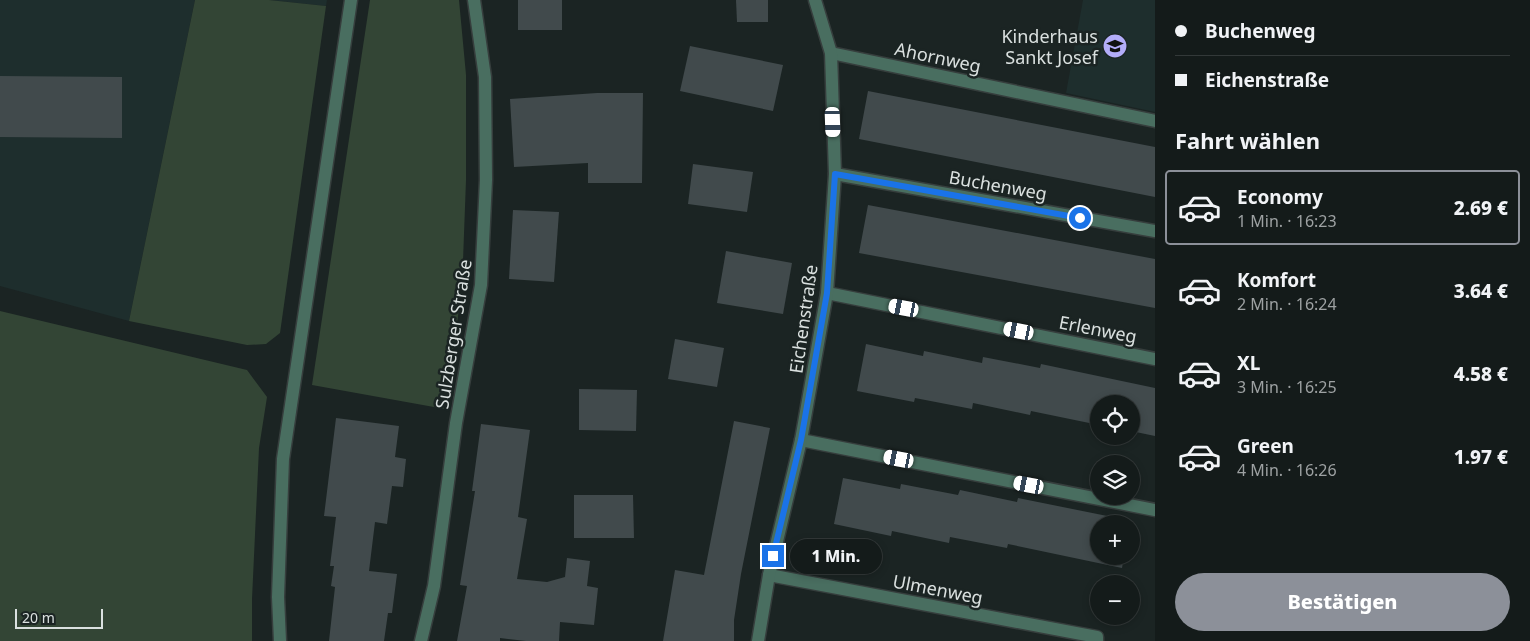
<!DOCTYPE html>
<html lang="de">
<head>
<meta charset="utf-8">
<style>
  body { margin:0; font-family:"Noto Sans",sans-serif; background:#212827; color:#f1f3f6; height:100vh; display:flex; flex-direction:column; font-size:19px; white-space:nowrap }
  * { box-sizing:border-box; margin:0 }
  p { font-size:16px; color:#9da1a2 }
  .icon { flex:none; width:28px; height:28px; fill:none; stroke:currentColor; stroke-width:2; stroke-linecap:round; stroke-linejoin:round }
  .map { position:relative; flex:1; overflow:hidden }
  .details { display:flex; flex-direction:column; background:#141b1a; width:375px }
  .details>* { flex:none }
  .guide { display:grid; align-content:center; height:110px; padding:0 20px; background:#141b1a }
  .buttons { position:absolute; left:1090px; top:395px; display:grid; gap:10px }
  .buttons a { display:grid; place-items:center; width:50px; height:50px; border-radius:50%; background:#141b1a; box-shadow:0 2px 8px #0003,0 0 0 1px #333939; font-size:25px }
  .scale { position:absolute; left:15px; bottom:12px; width:88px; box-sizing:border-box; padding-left:5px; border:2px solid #dae0df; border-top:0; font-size:14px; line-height:18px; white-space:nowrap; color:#dae0df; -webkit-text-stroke:4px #1b2423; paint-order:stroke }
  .end { position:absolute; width:22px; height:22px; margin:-11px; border:6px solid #1a73e8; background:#fff; box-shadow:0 0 0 2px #fff }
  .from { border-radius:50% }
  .bubble { position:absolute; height:35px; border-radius:18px; background:#141b1a; box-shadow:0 2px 8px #0003,0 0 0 1px #333939; font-size:16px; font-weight:800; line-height:35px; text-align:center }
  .car { position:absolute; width:15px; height:30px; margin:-15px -8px; border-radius:6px; box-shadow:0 0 4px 1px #0007; background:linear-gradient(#fff 24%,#345 0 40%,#fff 0 76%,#345 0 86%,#fff 0) }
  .guide b { display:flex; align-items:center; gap:18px; height:48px; font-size:19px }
  .guide b+b { border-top:1px solid #333939 }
  .guide i { width:12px; height:12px; background:#f1f3f6 }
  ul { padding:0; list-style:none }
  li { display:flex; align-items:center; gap:15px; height:75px; margin:0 10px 8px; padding:0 10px; border:2px solid transparent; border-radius:5px }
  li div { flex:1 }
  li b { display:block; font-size:19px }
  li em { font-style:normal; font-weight:800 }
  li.active { border-color:#8c9099 }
  li>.icon { width:45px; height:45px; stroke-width:1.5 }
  h2 { padding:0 20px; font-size:22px; line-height:60px }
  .primary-button { display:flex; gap:10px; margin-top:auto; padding:10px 20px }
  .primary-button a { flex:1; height:58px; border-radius:30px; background:#8c9099; color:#fff; font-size:20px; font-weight:800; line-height:58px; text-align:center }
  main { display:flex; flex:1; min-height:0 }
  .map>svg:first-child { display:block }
</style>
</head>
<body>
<main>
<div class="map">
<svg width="1155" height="641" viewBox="0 0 1155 641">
  <rect width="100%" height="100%" fill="#1b2423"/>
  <!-- built -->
  <g fill="#1e2e2d">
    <path d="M0,0H195L129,321L0,286Z"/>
    <path d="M269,0H327L326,6Z"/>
    <path d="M1083,0H1155V112L1066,93Z"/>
  </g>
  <!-- green -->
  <g fill="#334535">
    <path d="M195,0H269L326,6L280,333L266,344L247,345L129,321Z"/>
    <path d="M370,0H459L466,75V180L462,288L445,409L312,385Z"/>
    <path d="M0,311L247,370L267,397L259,448L252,599V641H0Z"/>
  </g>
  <!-- building -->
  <g fill="#414a4c">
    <rect x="518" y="0" width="44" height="30"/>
    <path d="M736,0H768V22H737Z"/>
    <path d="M690,46L783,65L773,111L680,91Z"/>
    <path d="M0,76L122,77V138L0,137Z"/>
    <path d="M868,91L1155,147V197L859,139Z"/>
    <path d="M597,93H643L642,183H588V163L514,167L510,99Z"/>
    <path d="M693,164L753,172L747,212L688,204Z"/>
    <path d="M868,205L1155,259V308L859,253Z"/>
    <path d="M513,210L559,212L554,282L509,279Z"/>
    <path d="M726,251L792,263L783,314L717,303Z"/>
    <path d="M675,339L724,348L717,387L668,379Z"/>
    <path d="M866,344L923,356L924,351L982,363L983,357L1040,368L1041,364L1155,388V436L1131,431V404H1099V425L1031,411L1030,415L973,403L972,409L915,398L914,402L857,391Z"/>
    <path d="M579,389L637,390L636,431L579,430Z"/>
    <path d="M336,418L399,426L395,457L406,459L403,487L392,486L387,524L375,522L369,571L397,574L392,613H388L384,641H329L335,587L331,586L334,566H330L336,517L324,516Z"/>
    <path d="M734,421L770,428L741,574L734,620V641H663L675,570L704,575Z"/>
    <path d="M481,424L530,430L518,517L527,519L517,579L547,582L565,577L567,558L590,561L587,586L598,588L594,625L560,622L559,641H526L500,638V641H457L467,586L460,585L475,491H472Z"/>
    <path d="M843,478L900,489L901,484L958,495L960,490L1017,502L1018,498L1132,521L1131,524H1099V556H1124L1122,568L1008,544L1007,548L950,537L949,543L892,531L891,536L834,524Z"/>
    <path d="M574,495H633L634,538H574Z"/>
  </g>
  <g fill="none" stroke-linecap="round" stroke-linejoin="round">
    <defs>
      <g id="minor">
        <path d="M831,53L1155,121"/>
        <path d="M835,174L1155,231"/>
        <path d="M827,293L1155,359"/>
        <path d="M801,440L1155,510"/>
        <path d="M769,575L1097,637V641"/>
        <path d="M280,641L278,597L283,459L351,0"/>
        <path d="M421,641L434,586L456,423L481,285L486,180L485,77L474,0"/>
        <path d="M758,641L769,575L801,440L827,293L835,174L831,53L815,0"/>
      </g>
    </defs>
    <!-- minor casing -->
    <use href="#minor" stroke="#363e3d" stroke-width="15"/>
    <!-- minor -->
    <use href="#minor" stroke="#496e60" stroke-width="12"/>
  </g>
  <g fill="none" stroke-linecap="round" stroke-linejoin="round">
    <!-- route -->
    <path stroke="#1a73e8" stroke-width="6" d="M773,556L801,440L827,293L835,174L1080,218"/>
  </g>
  <!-- icons -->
  <defs>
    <symbol id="school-disc" viewBox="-11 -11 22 22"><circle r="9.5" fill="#b3adf9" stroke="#1b2423"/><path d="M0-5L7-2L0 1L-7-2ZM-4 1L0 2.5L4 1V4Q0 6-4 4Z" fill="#111"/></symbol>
  </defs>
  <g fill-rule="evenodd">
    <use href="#school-disc" x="1101" y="32" width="28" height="28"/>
  </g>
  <g text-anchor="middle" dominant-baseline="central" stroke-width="5" stroke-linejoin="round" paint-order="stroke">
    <!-- poi labels -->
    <g font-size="18" fill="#dae0df" stroke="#1b2423" text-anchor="end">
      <text x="1098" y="36">Kinderhaus<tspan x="1098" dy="21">Sankt Josef</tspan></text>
    </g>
    <!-- street labels -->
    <g font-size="18" fill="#dae0df" stroke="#1b2423">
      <text transform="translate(938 57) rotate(12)">Ahornweg</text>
      <text transform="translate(998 185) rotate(10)">Buchenweg</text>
      <text transform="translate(803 319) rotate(-82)">Eichenstraße</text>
      <text transform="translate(1098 329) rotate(11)">Erlenweg</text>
      <text transform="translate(453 334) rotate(-81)">Sulzberger Straße</text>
      <text transform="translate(938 589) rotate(11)">Ulmenweg</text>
    </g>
  </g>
</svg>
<div class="buttons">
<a><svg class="icon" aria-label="locate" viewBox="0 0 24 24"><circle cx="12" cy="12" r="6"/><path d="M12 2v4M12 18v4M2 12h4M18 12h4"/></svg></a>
<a><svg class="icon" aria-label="layers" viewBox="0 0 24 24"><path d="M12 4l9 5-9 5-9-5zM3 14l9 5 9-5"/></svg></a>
<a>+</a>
<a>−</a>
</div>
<div class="scale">20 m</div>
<i class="end from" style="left:1080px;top:218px"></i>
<i class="end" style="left:773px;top:556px"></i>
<div class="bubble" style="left:790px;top:539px;width:92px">1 Min.</div>
<i class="car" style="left:833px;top:122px;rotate:178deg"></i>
<i class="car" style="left:904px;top:308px;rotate:281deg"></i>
<i class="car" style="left:1019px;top:331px;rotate:281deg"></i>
<i class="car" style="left:899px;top:459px;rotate:281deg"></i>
<i class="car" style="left:1029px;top:485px;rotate:281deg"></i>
</div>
<section class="details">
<div class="guide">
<b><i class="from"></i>Buchenweg</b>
<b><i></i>Eichenstraße</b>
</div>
<h2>Fahrt wählen</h2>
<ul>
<li class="active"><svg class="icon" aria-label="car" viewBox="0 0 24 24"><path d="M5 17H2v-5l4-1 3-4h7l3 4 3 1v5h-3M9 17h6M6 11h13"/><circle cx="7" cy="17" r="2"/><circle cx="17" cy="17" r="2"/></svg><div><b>Economy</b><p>1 Min. · 16:23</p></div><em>2.69 €</em></li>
<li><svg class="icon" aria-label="car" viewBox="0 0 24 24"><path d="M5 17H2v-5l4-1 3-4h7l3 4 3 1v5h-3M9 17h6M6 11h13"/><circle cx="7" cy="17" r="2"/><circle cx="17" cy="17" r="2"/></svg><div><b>Komfort</b><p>2 Min. · 16:24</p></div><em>3.64 €</em></li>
<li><svg class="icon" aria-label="car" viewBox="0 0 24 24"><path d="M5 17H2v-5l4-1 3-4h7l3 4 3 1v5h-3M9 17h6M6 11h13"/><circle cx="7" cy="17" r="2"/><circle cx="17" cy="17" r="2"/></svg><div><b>XL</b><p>3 Min. · 16:25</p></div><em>4.58 €</em></li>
<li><svg class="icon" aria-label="car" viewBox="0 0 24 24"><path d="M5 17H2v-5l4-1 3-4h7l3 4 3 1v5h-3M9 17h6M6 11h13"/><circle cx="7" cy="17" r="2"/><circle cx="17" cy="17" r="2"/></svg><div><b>Green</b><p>4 Min. · 16:26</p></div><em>1.97 €</em></li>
</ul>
<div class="primary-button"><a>Bestätigen</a></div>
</section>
</main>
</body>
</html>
